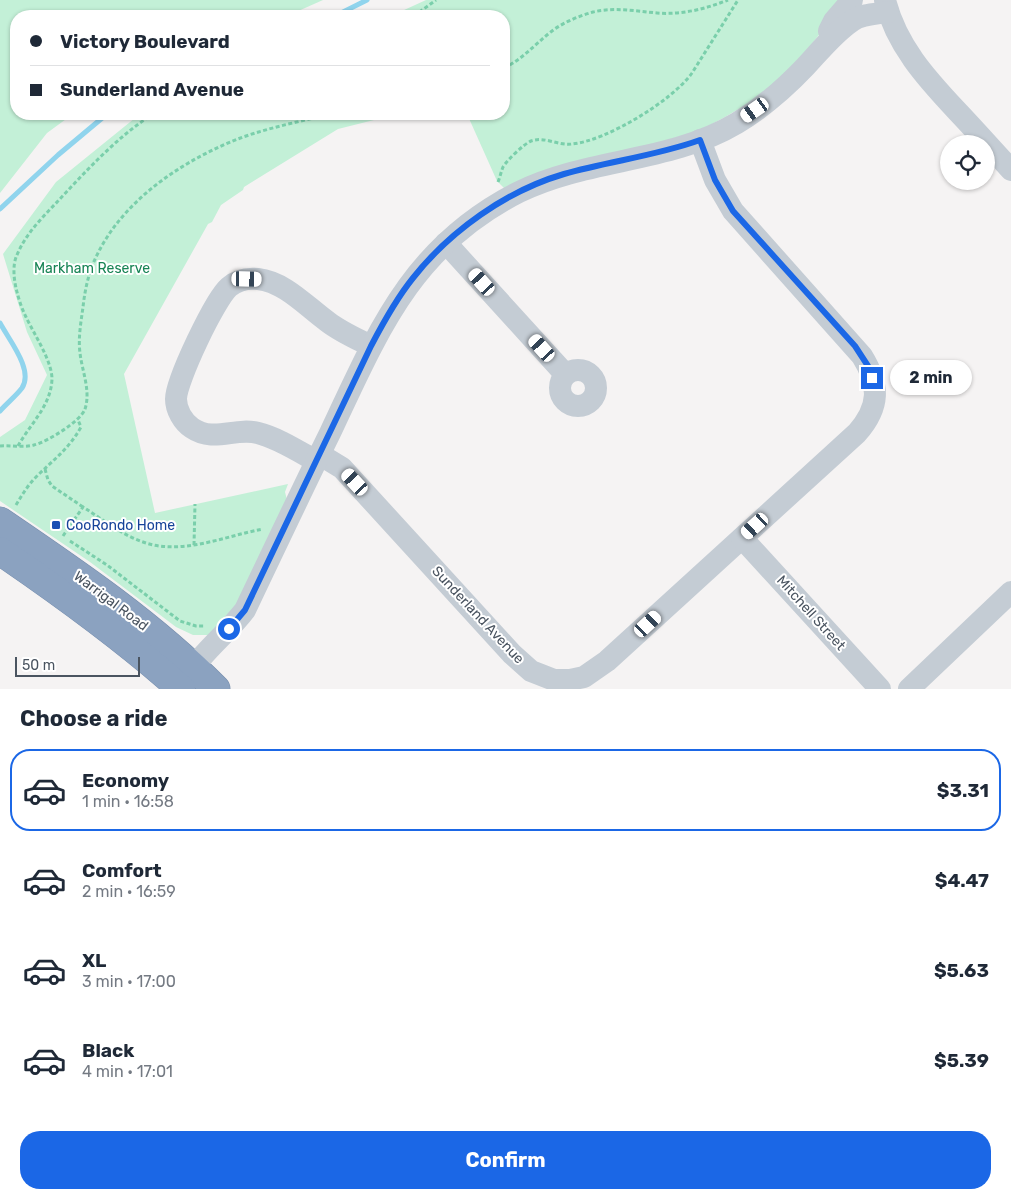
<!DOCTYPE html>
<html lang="en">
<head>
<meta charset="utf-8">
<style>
  body { margin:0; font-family:Rubik,sans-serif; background:#f6f6f7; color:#1f2937; height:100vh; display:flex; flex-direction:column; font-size:19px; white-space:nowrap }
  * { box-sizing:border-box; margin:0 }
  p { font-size:16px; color:#747a83 }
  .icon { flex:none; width:28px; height:28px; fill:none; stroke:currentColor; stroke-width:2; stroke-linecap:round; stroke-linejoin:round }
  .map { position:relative; height:689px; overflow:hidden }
  .details { display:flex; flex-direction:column; background:#fff; flex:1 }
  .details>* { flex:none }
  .hud { position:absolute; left:10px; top:10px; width:500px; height:110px; border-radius:20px; box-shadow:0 1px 4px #0004; display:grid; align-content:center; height:110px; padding:0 20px; background:#fff }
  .buttons { position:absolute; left:940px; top:135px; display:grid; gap:10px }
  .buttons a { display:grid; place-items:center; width:55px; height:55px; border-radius:50%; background:#fff; box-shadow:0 1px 4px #0004; font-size:25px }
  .scale { position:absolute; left:15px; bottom:12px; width:125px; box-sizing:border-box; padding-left:5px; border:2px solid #4a5460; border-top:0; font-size:14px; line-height:18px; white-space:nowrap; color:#4a5460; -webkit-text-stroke:4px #fff; paint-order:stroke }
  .end { position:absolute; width:22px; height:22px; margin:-11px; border:6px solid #1b67e6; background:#fff; box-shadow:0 0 0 2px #fff }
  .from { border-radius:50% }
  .bubble { position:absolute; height:35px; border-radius:18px; background:#fff; box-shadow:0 1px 4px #0004; font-size:16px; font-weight:700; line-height:35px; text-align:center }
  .car { position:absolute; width:15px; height:30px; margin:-15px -8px; border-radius:6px; box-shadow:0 0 4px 1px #0007; background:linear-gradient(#fff 24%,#345 0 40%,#fff 0 76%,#345 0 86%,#fff 0) }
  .hud b { display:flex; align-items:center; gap:18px; height:48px; font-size:19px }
  .hud b+b { border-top:1px solid #e0e1e3 }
  .hud i { width:12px; height:12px; background:#1f2937 }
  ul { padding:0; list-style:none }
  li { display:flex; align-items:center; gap:15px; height:82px; margin:0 10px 8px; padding:0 10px; border:2px solid transparent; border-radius:20px }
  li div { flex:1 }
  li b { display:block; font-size:19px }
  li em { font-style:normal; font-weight:700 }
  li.selected { border-color:#1b67e6 }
  li>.icon { width:45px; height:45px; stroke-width:1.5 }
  h2 { padding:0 20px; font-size:22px; line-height:60px }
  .action { display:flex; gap:10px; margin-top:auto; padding:10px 20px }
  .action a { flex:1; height:58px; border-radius:20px; background:#1b67e6; color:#fff; font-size:20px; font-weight:700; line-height:58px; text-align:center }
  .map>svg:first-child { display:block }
</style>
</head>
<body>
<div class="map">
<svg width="1011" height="689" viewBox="0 0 1011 689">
  <rect width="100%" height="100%" fill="#f5f3f3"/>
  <!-- green -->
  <g fill="#c3f0d7">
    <path d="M0,0H323L296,12L275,16H16V114H73L47,133L0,193Z"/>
    <path d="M426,0H845C827,25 808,50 787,72C764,96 730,115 701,130L505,189L497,181L467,114H504V16H391Z"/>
    <path d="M140,114H398L338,129L244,187L243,190L221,205L212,222L208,224L124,374L155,513L288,484L285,492L287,500L231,616L209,635H193L176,627L90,562L0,501V437L25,420L47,375L27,332L3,254L56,182Z"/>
  </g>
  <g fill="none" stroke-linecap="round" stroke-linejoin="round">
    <!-- stream -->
    <g stroke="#90d4ed" stroke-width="5">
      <path d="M335,16L367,0"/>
      <path d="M0,209L58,155L107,114"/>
      <path d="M0,323C9,340 34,370 22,388C16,396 7,403 0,411"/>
    </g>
    <defs>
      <g id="highway">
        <path d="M0,521C75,572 152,624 216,689"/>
        <path d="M0,551C63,594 124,638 181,689"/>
      </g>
    </defs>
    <!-- highway casing -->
    <use href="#highway" stroke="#768dac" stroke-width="29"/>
    <!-- path -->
    <g stroke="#7acfab" stroke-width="3" stroke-dasharray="4 2.5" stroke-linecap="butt">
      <path d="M414,16L436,0"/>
      <path d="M504,68C523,59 535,44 552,31C564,22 579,16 593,12C615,7 636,11 657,13C682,15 705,9 728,0"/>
      <path d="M498,182C500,177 501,172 503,167C507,160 524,144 531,141C544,136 559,146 572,144C606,141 672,101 692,73L738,0"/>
      <path d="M0,446C11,445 23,448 34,445C47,442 81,421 85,409C91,391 82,371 80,353C78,338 81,322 83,307C85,289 89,270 98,253C126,197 187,158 243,137C272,127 302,121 331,114"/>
      <path d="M18,446C30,424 51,406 52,379C52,361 34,334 26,317C22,309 19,300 17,292C14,281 12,265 17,255C26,233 43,217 58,201C87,170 117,137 153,114"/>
      <path d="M45,469L48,480L52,486L83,507"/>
      <path d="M16,505C22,495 28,485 36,477C53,460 69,449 81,427L78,420"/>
      <path d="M63,536L83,507C102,519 122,535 143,542C181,556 225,536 263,529"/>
      <path d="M70,541L107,565L180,621L196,626H204"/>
      <path d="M194,545L195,504"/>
    </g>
    <!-- minor -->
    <g stroke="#c4ccd4" stroke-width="22">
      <path d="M885,0C896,45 926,78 957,111C975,130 993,150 1011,170"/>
      <path d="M829,31L834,21L852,0"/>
      <path d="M446,243L565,374"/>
      <circle cx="578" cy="388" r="18"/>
      <path d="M319,454L342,468L512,654L531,671L554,680H570L584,677L607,661L857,433C880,407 880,385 862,356L733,211L715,180L700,140"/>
      <path d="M316,461C298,451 278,438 258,433C235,427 214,443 192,428C183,422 176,410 176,399C176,381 215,299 229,287C237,280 247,278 258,279C285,282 307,307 328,322C341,332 357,339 371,346"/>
      <path d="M742,538L880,689"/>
      <path d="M185,681C200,653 226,635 245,610C273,551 301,492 330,433C378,331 412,246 519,192C588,158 670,163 737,123C762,108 785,88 805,67C820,51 834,33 852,21C862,14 876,14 888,12"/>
      <path d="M909,689L1011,592"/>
    </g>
    <!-- highway -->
    <use href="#highway" stroke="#8ba2c0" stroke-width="28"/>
  </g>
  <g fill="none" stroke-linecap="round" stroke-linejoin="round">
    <!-- route -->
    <path stroke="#1b67e6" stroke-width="6" d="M229,629L245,610L371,346C383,323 396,299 413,278C450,231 506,191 564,174C609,161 656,156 700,140L715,180L733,211L855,346L868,366L872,378"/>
  </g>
  <!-- markers -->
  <rect fill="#1a4fb4" stroke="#fff" stroke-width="2" x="51" y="520" width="10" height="10" rx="2.5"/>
  <g text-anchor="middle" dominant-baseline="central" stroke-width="4" stroke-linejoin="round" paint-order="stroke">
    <!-- park labels -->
    <g font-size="14" fill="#188455" stroke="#fff">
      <text x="92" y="268">Markham Reserve</text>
    </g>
    <!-- transit labels -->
    <g font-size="14" fill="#164399" stroke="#fff" text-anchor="start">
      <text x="66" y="525">CooRondo Home</text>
    </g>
    <!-- street labels -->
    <g font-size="14" fill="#4a5460" stroke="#fff">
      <text transform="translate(111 601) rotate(37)">Warrigal Road</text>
      <text transform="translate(811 613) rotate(48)">Mitchell Street</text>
      <text transform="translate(478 615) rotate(47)">Sunderland Avenue</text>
    </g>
  </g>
</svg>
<div class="buttons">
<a><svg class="icon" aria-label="locate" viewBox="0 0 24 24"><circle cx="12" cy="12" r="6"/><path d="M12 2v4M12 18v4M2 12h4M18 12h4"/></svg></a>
</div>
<div class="scale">50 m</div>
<i class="end from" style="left:229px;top:629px"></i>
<i class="end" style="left:872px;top:378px"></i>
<div class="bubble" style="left:890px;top:360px;width:82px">2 min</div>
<i class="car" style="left:755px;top:110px;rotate:235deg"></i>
<i class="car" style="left:247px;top:279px;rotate:91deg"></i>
<i class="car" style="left:482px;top:282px;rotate:318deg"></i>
<i class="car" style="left:542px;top:348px;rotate:318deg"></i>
<i class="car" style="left:355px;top:482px;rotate:317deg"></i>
<i class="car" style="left:755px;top:526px;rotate:228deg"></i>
<i class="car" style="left:648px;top:624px;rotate:47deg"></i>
<div class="hud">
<b><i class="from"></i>Victory Boulevard</b>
<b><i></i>Sunderland Avenue</b>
</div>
</div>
<section class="details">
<h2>Choose a ride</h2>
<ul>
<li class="selected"><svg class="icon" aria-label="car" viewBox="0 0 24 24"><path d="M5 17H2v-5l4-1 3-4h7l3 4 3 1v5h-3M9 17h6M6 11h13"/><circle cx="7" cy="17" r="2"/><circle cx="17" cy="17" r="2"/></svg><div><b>Economy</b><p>1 min · 16:58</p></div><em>$3.31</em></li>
<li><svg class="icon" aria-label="car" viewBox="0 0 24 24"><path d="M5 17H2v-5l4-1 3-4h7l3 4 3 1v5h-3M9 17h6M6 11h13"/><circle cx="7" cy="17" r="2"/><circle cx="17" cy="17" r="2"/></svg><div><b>Comfort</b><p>2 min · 16:59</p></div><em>$4.47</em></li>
<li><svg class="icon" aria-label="car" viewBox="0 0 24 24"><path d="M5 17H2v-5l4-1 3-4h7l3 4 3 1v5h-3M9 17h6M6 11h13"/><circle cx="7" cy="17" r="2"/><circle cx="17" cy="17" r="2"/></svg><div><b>XL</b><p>3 min · 17:00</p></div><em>$5.63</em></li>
<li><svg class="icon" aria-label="car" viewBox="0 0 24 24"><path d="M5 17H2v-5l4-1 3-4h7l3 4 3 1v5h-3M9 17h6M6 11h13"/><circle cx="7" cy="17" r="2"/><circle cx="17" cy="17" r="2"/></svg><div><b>Black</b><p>4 min · 17:01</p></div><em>$5.39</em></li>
</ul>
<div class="action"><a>Confirm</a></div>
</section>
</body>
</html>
